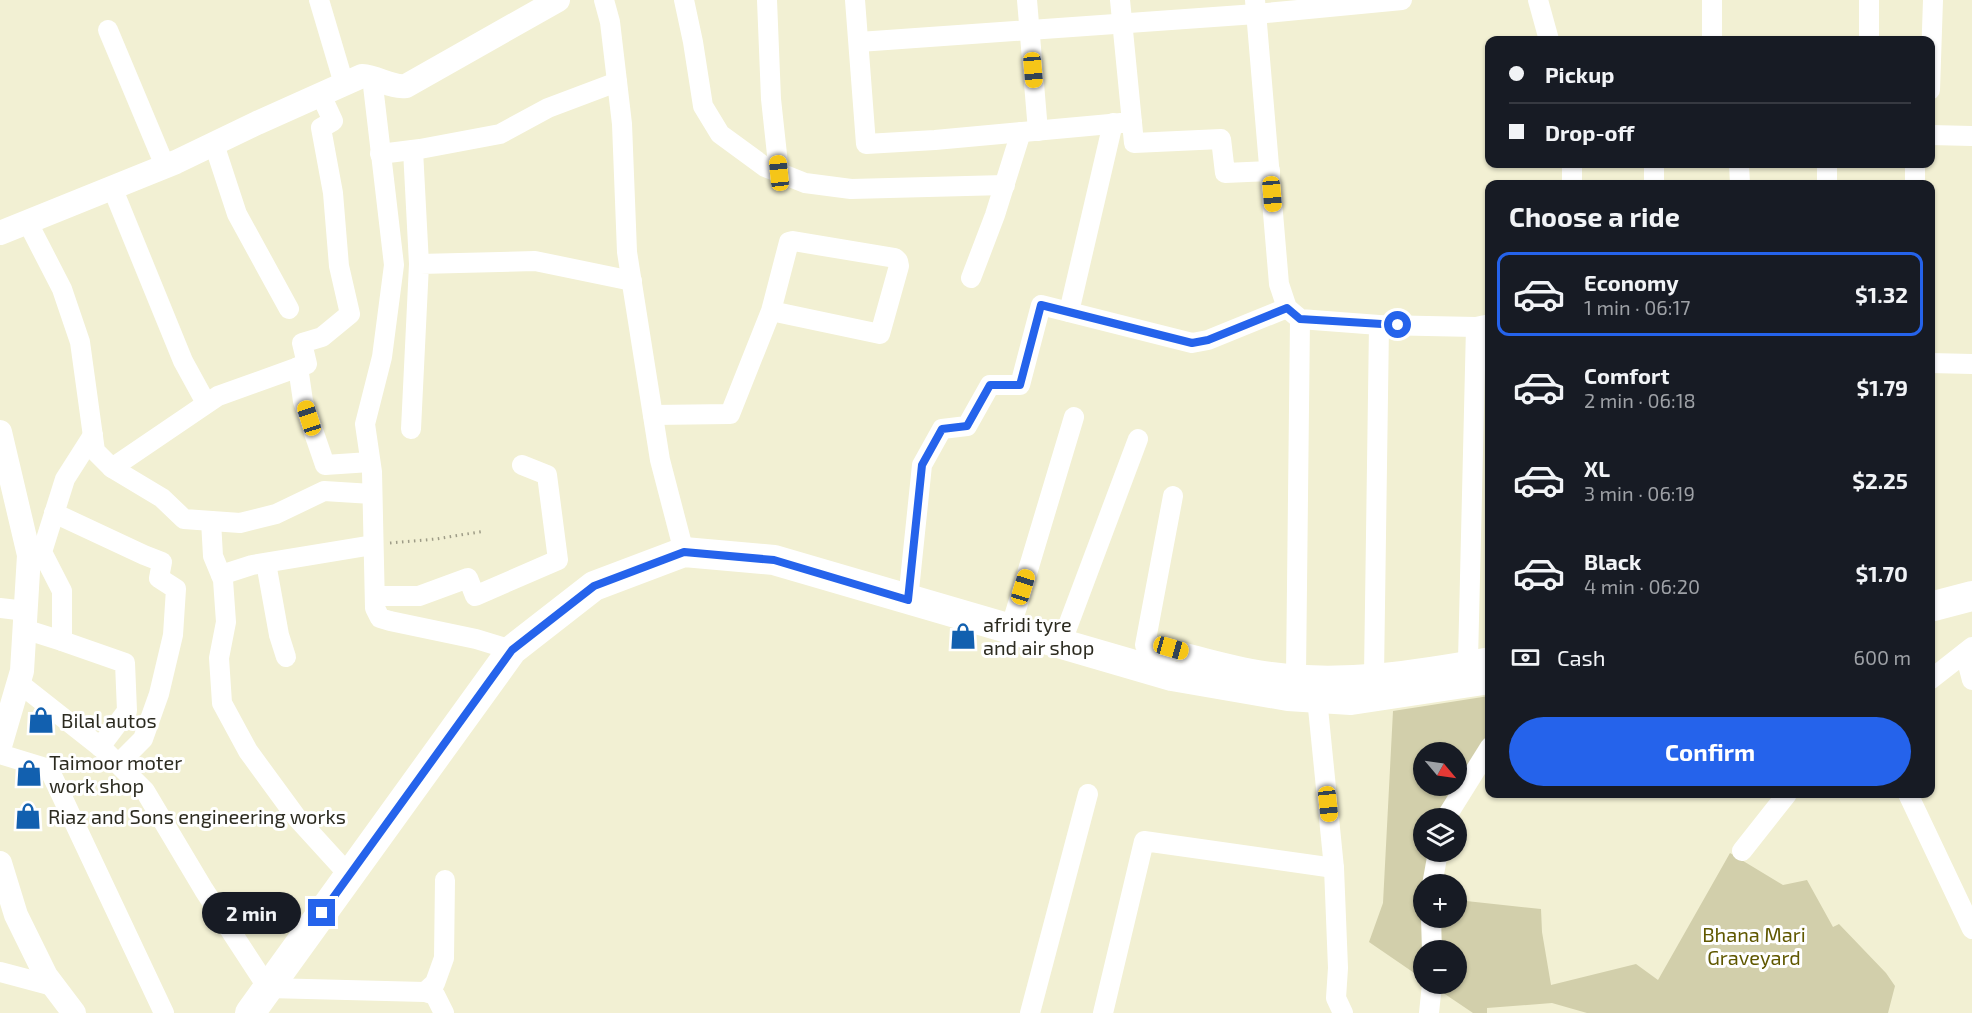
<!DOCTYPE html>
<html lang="en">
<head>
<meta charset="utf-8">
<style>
  body { margin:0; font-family:"Exo 2",sans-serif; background:#20242c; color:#f1f3f6; height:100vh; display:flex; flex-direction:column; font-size:22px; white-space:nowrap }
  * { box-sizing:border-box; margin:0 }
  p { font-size:20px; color:#9ea1a6 }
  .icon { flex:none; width:33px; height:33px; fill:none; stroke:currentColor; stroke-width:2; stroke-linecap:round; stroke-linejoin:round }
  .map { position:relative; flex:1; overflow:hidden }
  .drawer { position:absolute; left:1485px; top:180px; width:450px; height:618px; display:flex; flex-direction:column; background:#171b24; border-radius:12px; box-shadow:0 2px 4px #0004 }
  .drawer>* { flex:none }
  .guide { position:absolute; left:1485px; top:36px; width:450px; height:132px; border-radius:12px; box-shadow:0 2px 4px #0004; display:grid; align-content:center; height:132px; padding:0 24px; background:#171b24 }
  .needle { width:39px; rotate:119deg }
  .fabs { position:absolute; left:1413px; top:742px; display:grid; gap:12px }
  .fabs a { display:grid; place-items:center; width:54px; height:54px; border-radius:50%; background:#171b24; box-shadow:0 2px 4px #0004; font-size:30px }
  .end { position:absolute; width:27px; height:27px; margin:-14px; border:8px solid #2563eb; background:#fff; box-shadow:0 0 0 3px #fff }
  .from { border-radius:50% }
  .bubble { position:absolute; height:42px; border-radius:21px; background:#171b24; box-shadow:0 2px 4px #0004; font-size:20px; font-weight:700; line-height:42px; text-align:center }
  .car { position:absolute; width:18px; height:36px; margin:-18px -9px; border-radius:8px; box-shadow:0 0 4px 2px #0007; background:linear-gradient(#f5c518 24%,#345 0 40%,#f5c518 0 76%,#345 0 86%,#f5c518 0) }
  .guide b { display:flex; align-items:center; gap:21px; height:57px; font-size:22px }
  .guide b+b { border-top:2px solid #363941 }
  .guide i { width:15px; height:15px; background:#f1f3f6 }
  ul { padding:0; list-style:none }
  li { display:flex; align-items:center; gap:18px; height:84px; margin:0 12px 9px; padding:0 12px; border:3px solid transparent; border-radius:12px }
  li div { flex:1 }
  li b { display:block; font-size:22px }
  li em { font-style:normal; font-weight:700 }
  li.active { border-color:#2563eb }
  li>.icon { width:54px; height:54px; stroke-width:1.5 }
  h2 { padding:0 24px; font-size:27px; line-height:72px }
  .pay { display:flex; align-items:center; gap:15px; height:66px; padding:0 24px; font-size:22px }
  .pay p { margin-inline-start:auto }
  .action { display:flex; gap:12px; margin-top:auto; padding:12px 24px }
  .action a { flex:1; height:69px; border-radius:36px; background:#2563eb; color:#fff; font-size:24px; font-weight:700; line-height:69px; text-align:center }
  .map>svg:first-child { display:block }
</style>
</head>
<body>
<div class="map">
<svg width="1972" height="1013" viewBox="0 0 1972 1013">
  <rect width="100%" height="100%" fill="#f2f0d3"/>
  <!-- green -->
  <path fill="#d2cfab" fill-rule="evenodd" d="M1489,696V747L1445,819H1424V852H1438L1424,885V918H1456L1457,900L1541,909L1542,932L1551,985L1636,964L1658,980L1730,853L1783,885L1807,880L1833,927L1839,924L1886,973L1895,986L1888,1013H1587L1552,1003L1487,1008V1013H1473L1430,984H1456V951H1424L1423,979L1369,942L1383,903L1393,711ZM1424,753H1456V786H1424Z"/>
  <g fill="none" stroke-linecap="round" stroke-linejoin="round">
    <!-- path -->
    <path stroke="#9e9c87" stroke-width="3" stroke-dasharray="1.5 4.5" stroke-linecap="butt" d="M390,543L436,539L485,531"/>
    <!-- minor -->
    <g stroke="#fff" stroke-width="20">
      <path d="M319,0L344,84"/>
      <path d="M604,0L610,22L622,124L627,252L660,460L684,552"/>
      <path d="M684,0L693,42L703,106L720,134L765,167L805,183L851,189L1005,185"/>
      <path d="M767,0L771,99L779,173"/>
      <path d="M855,0L866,144L935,140L1132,122"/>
      <path d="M1027,0L1038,131"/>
      <path d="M1120,0L1134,143L1221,139L1225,173L1270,171"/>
      <path d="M1255,0L1279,284L1287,308L1300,319L1379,325L1476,327L1490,324"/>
      <path d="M1538,0L1549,40"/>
      <path d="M1712,0V40"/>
      <path d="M108,30L165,166"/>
      <path d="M1869,40V0"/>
      <path d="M859,42L1256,14L1402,0"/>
      <path d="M372,77L394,265L382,357L365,424L372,472L375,608L380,618L390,621L476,639L512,650"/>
      <path d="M1930,90L1933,0"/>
      <path d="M1930,135L1972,136"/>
      <path d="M214,144L237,214L289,309"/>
      <path d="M413,150L419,264"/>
      <path d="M380,154L420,149L500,134L548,108L617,82"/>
      <path d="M1739,164L1740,184"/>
      <path d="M1572,184V164"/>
      <path d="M1654,184V164"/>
      <path d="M1827,184V164"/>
      <path d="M1915,184V164"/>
      <path d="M112,187L183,361L206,403"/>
      <path d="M27,221L62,289L80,342L95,451L112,468L218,396L307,364L302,343L322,337L350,314L339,266L333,193L321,128L333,121L321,95"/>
      <path d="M971,278L995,215L1021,132"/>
      <path d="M1069,312L1113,123"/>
      <path d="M1930,363L1972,364"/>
      <path d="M298,367L303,401L325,465L370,462"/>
      <path d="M653,415L730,414L771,311L880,334L899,266L898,261L895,258L793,241L789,242L771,311"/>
      <path d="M411,429L419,264L535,261L632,281"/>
      <path d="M112,468L162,498L184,519L240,523L276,514L324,491L372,494"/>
      <path d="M1173,496L1145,645C1188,651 1228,667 1271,672C1344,682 1417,670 1490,657"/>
      <path d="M54,513L144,555L162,562L159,578L176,589L173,635L159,694L143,739L118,764"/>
      <path d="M211,521L213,556L223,580L226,622L219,658L222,703L248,751L297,818L349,875"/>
      <path d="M266,563L279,635L286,657"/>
      <path d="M221,575L252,565L373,545"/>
      <path d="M375,596H419L468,578L475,596L558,560L547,475L522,465"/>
      <path d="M908,600L922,465L942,429L967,426L990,385H1020L1041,305L1192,343L1208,340L1287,308"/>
      <path d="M0,608L26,611"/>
      <path d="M24,629L62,641V591L42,552L65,479L93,435"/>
      <path d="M1010,630L1074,417"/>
      <path d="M62,641L125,663L127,711L100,747"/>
      <path d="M1061,644L1138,439"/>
      <path d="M1965,653L1972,680"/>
      <path d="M1468,661L1476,327"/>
      <path d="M1296,675L1300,319"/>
      <path d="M1374,675L1379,325"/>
      <path d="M1930,680L1972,647"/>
      <path d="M19,683L104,750L145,791L204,890L268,988L425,992L435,995L444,1013"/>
      <path d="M1317,698L1334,868L1338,968L1336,998L1343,1013"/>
      <path d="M0,754L49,769L164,1013"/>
      <path d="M1908,794L1972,929"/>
      <path d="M1445,819L1490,747"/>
      <path d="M1742,851L1787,794"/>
      <path d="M1432,885L1438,852"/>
      <path d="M1431,918L1432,951"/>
      <path d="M0,972L53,986"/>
      <path d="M425,992L435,983L444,958L445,880"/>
      <path d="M1030,1013L1088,794"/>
      <path d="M1103,1013L1144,841L1334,868"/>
      <path d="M1429,1013L1432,984"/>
    </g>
    <!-- tertiary -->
    <g stroke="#fff" stroke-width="24">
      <path d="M0,233L176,162L257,123L362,76C378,77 391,88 406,86L558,0"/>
      <path d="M0,432L29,555L22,671L0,746"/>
      <path d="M0,863L16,915L46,976L74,1013"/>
    </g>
    <!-- primary -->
    <g stroke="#fff" stroke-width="30">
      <path d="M1930,607L1972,596"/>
      <path d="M250,1013L512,650L594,586L684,552L774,560L1172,676L1288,696L1351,700L1490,679"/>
    </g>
  </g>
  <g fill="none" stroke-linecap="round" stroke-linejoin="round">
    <!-- route -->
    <path stroke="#2563eb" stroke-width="8" d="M322,913L512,650L594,586L684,552L774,560L908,600L922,465L942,429L967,426L990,385H1020L1041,305L1192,343L1208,340L1287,308L1300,319L1398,325"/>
  </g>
  <!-- icons -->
  <defs>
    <symbol id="shop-bare" viewBox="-9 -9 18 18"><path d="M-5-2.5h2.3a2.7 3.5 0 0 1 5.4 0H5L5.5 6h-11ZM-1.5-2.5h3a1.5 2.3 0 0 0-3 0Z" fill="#1260af" stroke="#fff" stroke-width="2.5" paint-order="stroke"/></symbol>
  </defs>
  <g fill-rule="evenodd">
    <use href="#shop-bare" x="944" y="617" width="38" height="38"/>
    <use href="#shop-bare" x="22" y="701" width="38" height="38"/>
    <use href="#shop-bare" x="10" y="754" width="38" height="38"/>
    <use href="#shop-bare" x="9" y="797" width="38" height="38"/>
  </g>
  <g text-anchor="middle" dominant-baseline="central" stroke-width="6" stroke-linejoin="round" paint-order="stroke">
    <!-- poi labels -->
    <g font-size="20" fill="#2c2b20" stroke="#fff" text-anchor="start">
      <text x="983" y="624">afridi tyre<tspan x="983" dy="23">and air shop</tspan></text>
      <text x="61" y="720">Bilal autos</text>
      <text x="49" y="762">Taimoor moter<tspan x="49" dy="23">work shop</tspan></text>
      <text x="48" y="816">Riaz and Sons engineering works</text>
    </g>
    <!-- park labels -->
    <g font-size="20" fill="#605800" stroke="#fff">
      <text x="1754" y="934">Bhana Mari<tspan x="1754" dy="23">Graveyard</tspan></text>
    </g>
  </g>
</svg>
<div class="fabs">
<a><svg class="needle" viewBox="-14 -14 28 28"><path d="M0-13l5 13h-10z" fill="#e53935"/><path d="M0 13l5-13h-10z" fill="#9ea1a6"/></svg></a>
<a><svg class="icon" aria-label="layers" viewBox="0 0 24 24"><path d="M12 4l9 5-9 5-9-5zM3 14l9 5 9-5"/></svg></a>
<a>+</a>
<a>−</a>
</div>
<i class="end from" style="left:1398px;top:325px"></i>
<i class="end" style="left:322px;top:913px"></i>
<div class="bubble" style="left:202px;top:892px;width:99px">2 min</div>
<i class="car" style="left:1033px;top:70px;rotate:175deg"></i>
<i class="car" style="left:779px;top:173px;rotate:354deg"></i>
<i class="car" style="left:1272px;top:194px;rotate:175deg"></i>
<i class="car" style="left:309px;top:418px;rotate:342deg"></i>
<i class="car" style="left:1023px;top:587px;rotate:17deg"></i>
<i class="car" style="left:1171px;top:648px;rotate:106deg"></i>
<i class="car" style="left:1328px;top:804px;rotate:174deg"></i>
<div class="guide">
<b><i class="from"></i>Pickup</b>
<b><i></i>Drop-off</b>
</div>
<section class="drawer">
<h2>Choose a ride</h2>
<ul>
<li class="active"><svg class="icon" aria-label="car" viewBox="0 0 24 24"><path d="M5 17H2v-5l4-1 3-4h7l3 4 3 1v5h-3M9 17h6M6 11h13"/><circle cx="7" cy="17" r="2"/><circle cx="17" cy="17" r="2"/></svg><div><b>Economy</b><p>1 min · 06:17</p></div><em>$1.32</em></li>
<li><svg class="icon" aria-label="car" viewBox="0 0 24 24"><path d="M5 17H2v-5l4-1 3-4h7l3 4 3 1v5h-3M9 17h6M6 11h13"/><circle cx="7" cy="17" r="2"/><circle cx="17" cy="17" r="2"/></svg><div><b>Comfort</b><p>2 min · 06:18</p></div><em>$1.79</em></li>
<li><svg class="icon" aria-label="car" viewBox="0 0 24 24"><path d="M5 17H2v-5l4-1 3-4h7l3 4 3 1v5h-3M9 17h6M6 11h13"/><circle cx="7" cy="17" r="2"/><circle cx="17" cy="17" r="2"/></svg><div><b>XL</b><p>3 min · 06:19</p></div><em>$2.25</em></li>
<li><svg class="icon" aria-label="car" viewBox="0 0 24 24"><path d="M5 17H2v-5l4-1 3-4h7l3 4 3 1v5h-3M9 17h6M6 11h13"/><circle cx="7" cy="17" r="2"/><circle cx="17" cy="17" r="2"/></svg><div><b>Black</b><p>4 min · 06:20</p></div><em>$1.70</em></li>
</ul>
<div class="pay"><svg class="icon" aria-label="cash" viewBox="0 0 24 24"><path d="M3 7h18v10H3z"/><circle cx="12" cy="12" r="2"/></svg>Cash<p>600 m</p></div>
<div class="action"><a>Confirm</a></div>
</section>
</div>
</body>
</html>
